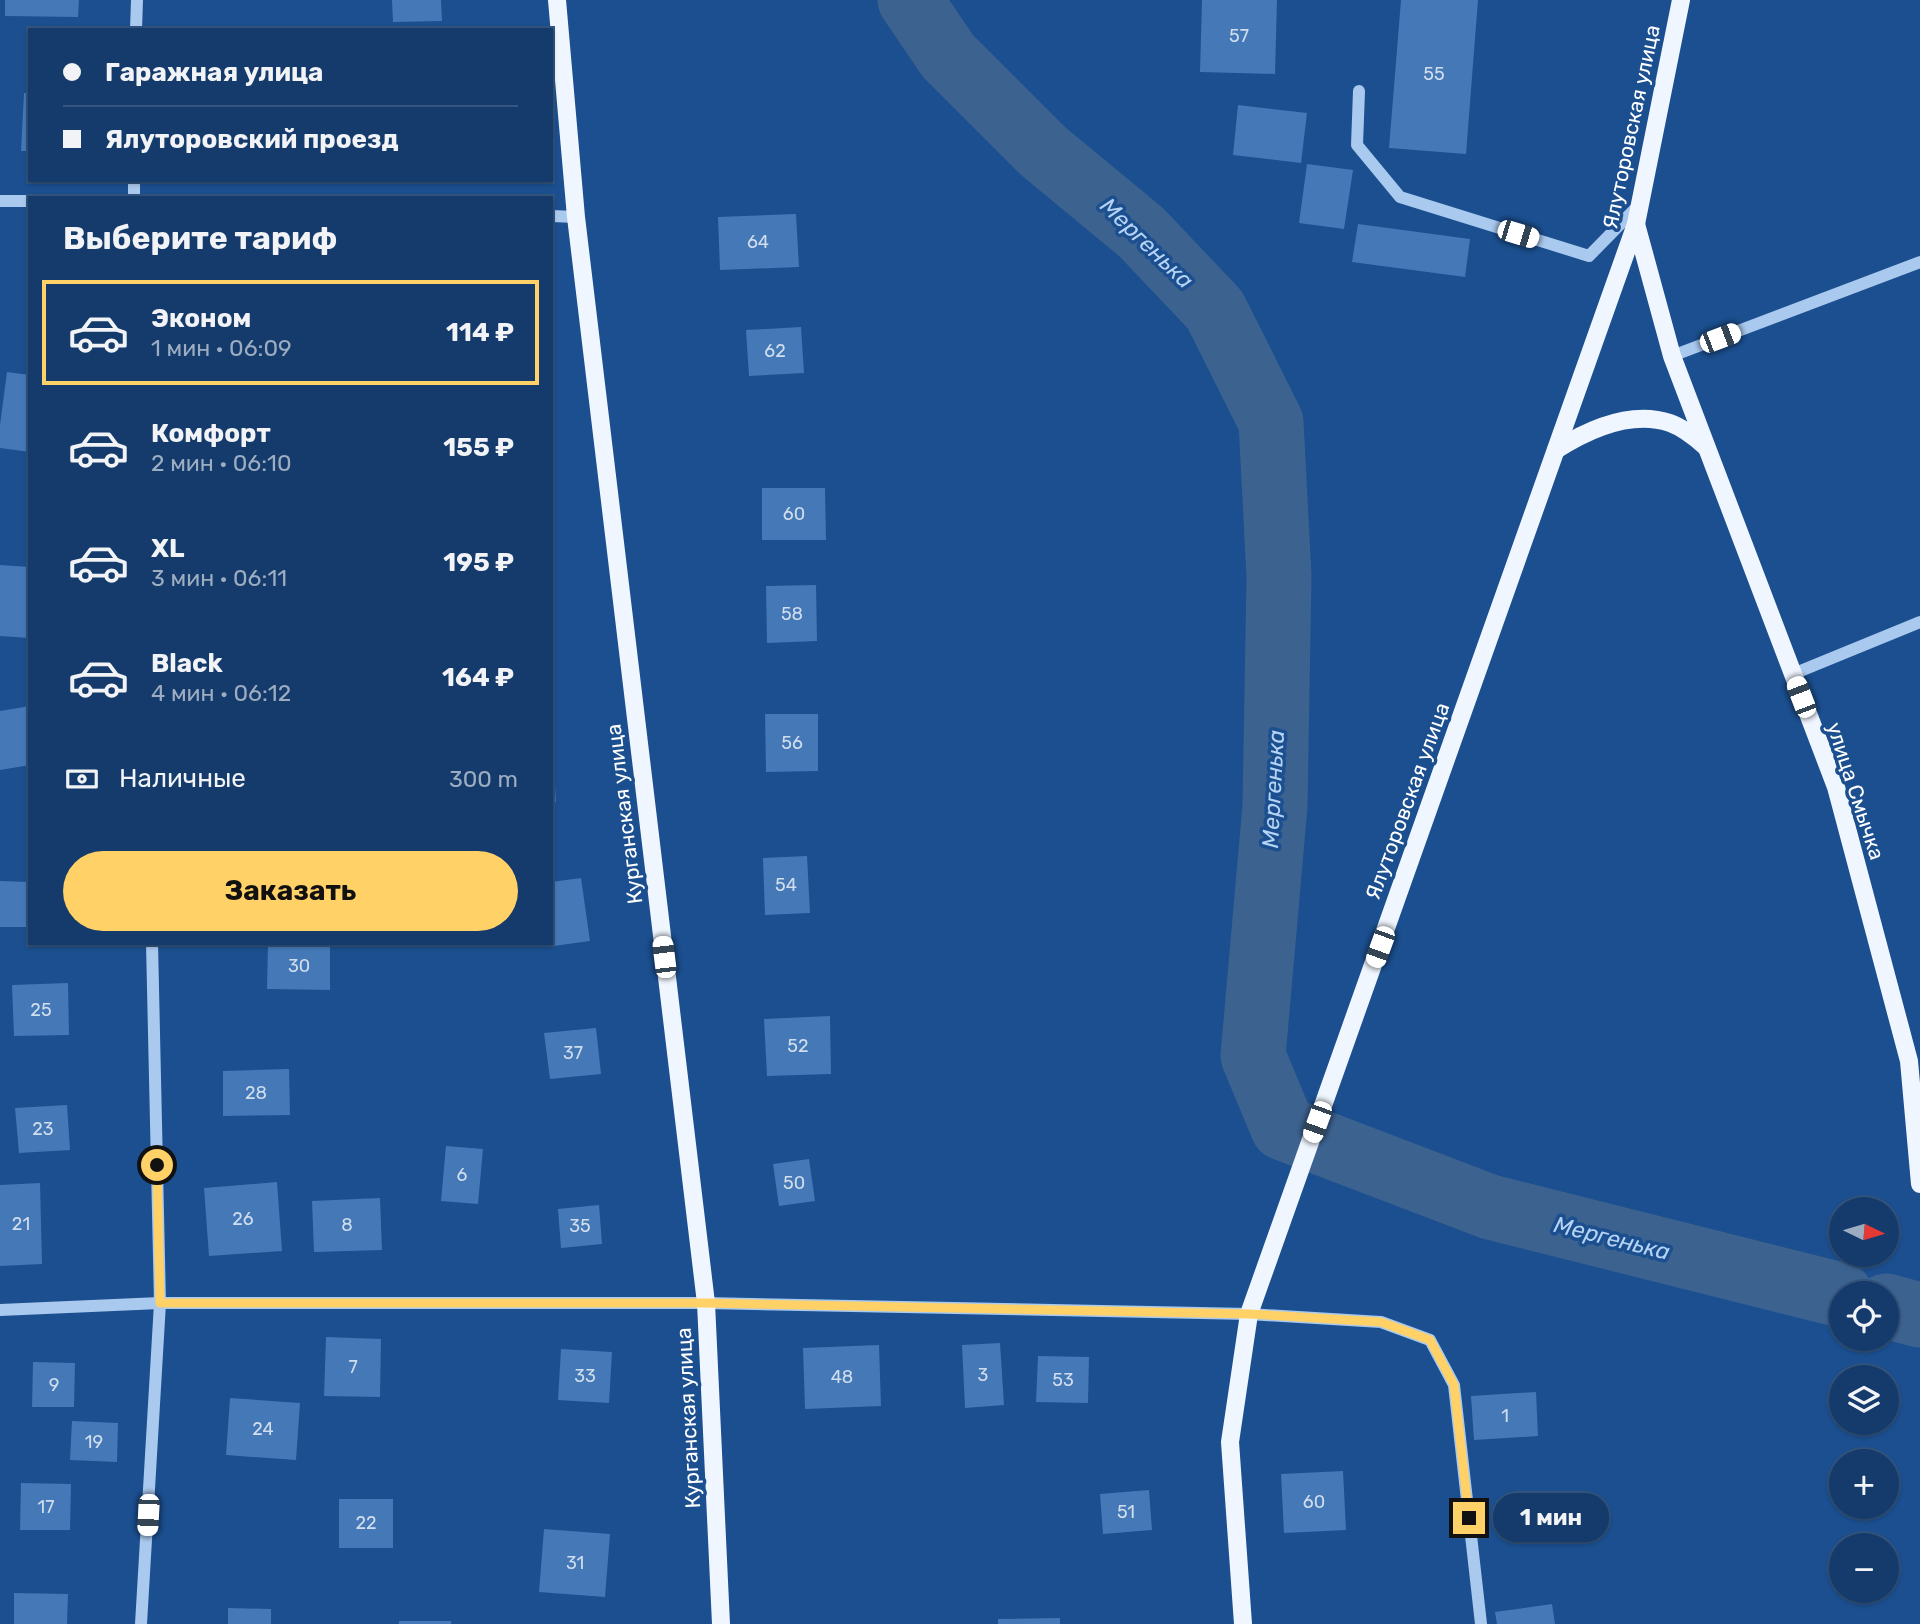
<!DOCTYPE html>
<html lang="ru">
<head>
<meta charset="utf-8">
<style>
  body { margin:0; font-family:Rubik,sans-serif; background:#214673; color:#f1f3f6; height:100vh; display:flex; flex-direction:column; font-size:26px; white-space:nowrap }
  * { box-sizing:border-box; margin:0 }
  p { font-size:23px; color:#9dadc1 }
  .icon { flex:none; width:38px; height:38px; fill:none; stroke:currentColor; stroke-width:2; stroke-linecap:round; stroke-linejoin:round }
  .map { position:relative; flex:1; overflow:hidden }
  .details { position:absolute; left:28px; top:196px; width:525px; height:749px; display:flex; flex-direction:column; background:#143b6b; border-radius:0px; box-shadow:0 2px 5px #0004,0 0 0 2px #33557e }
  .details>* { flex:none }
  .banner { position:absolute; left:28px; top:28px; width:525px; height:154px; border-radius:0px; box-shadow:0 2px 5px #0004,0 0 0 2px #33557e; display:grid; align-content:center; height:154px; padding:0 35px; background:#143b6b }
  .needle { width:46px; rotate:95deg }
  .fabs { position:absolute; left:1829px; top:1197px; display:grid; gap:14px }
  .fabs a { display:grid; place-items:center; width:70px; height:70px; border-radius:50%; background:#143b6b; box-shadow:0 2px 5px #0004,0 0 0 2px #33557e; font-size:35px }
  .end { position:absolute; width:32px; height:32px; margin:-16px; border:9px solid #ffd166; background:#111; box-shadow:0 0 0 4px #111 }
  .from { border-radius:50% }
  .bubble { position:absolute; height:49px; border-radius:24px; background:#143b6b; box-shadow:0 2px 5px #0004,0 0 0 2px #33557e; font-size:23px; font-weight:700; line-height:49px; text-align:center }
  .car { position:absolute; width:21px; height:42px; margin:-21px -10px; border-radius:9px; box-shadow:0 0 5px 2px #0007; background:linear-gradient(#fff 24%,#345 0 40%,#fff 0 76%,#345 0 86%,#fff 0) }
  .banner b { display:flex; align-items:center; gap:24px; height:66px; font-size:26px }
  .banner b+b { border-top:2px solid #33557e }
  .banner i { width:18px; height:18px; background:#f1f3f6 }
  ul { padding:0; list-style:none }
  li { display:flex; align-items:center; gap:21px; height:105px; margin:0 14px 10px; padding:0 21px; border:4px solid transparent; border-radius:0px }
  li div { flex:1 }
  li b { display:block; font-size:26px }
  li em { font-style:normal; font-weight:700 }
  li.selected { border-color:#ffd166 }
  li>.icon { width:63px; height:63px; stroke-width:1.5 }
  h2 { padding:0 35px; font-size:32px; line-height:84px }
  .pay { display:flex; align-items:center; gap:18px; height:77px; padding:0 35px; font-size:26px }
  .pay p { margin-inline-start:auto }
  .button { display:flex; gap:14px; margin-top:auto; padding:14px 35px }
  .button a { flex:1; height:80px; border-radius:42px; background:#ffd166; color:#111; font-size:28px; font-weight:700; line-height:80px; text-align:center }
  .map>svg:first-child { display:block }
</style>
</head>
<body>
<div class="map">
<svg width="1920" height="1624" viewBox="0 0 1920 1624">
  <rect width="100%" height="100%" fill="#1b4f8f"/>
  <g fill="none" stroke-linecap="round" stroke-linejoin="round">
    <!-- river -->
    <g stroke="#3c6290" stroke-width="65">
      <path d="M910,0L948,56L1043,151L1141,232L1215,310L1271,422L1279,576L1275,806L1253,1056L1283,1128L1490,1207L1841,1295"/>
      <path d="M1886,1306L1920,1315"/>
    </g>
  </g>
  <!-- building -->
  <g fill="#4478b7">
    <path d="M5,0H79L78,17L5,16Z"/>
    <path d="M392,0H441L442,21L393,22Z"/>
    <path d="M1202,0H1277L1275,74L1200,72Z"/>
    <path d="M1401,0H1478L1466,154L1389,148Z"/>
    <path d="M24,93H30V151H21Z"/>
    <path d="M1238,105L1307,113L1301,163L1233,155Z"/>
    <path d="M1307,164L1353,170L1344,229L1299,223Z"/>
    <path d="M796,214L799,267L720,270L718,217Z"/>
    <path d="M1358,224L1470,239L1465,277L1352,262Z"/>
    <path d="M801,327L804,373L749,376L746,330Z"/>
    <path d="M7,372L30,375V452L0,448V425Z"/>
    <path d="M762,488H825L826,540H762Z"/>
    <path d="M0,565L30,567V638L0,636Z"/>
    <path d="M816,585L817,641L767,643L766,586Z"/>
    <path d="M30,706V765L0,770V711Z"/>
    <path d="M765,714H818V771L766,772Z"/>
    <path d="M551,770H554L556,802H551Z"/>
    <path d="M807,856L810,913L765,915L763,858Z"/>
    <path d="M581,878L590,941L546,947V943H551V882Z"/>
    <path d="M0,881L30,882V927H0Z"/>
    <path d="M268,943H330V990L267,989Z"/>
    <path d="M68,983L69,1035L14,1036L12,985Z"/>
    <path d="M830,1016L831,1074L767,1076L764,1019Z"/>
    <path d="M596,1028L601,1074L550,1079L544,1033Z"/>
    <path d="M289,1069L290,1115L223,1116V1071Z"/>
    <path d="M67,1105L70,1150L19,1153L15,1108Z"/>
    <path d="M446,1146L483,1149L478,1204L441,1201Z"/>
    <path d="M809,1159L815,1201L779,1206L773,1164Z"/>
    <path d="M277,1182L282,1251L209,1256L204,1188Z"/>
    <path d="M40,1183L42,1264L0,1266V1185Z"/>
    <path d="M380,1198L382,1250L314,1252L312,1201Z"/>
    <path d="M599,1205L602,1244L561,1248L558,1209Z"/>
    <path d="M326,1337L381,1339L380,1397L324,1396Z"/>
    <path d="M1000,1343L1004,1405L965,1408L962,1345Z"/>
    <path d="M879,1345L881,1406L805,1409L803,1348Z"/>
    <path d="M561,1349L612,1352L609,1403L558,1400Z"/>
    <path d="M1038,1356L1089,1357L1088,1403L1036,1402Z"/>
    <path d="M33,1362L75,1363L74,1407H32Z"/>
    <path d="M1536,1392L1538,1436L1474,1440L1471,1396Z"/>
    <path d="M230,1398L300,1403L296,1460L226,1455Z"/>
    <path d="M72,1421L118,1423L117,1462L70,1460Z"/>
    <path d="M1343,1471L1346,1530L1284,1533L1281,1474Z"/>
    <path d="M21,1483L71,1484L70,1530H20Z"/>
    <path d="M1149,1490L1152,1530L1103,1534L1100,1494Z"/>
    <rect x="339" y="1499" width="54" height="49"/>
    <path d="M544,1529L610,1534L605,1597L539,1592Z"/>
    <path d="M14,1593L68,1594L67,1624H14Z"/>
    <path d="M1552,1604L1555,1624H1497L1495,1612Z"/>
    <path d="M228,1608L271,1609V1624H228Z"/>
    <path d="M1060,1618V1624H998V1619Z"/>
    <rect x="399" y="1621" width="52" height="3"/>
  </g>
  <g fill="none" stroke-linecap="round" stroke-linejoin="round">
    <!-- minor -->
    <g stroke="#a9c9ee" stroke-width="12">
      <path d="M136,30L137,0"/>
      <path d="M1359,91L1357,145L1400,197L1589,256L1640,204"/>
      <path d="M134,198V180"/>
      <path d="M0,201H30"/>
      <path d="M551,216L576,217"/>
      <path d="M1672,356L1920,262"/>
      <path d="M1793,674L1920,622"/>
      <path d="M0,1310L160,1303H706L1249,1314L1381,1322L1430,1340L1454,1385L1481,1624"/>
      <path d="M141,1624L160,1303L152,943"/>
    </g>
    <!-- major -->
    <g stroke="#f0f6ff" stroke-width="18">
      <path d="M557,0L576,217L706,1303L721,1624"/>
      <path d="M1636,224L1672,356L1836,787L1909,1061L1920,1184"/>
      <path d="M1556,450C1589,429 1631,410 1670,423C1684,428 1696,438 1706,447"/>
      <path d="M1243,1624L1230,1442L1249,1314L1636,224L1681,0"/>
    </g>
  </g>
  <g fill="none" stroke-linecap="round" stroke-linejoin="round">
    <!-- route -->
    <path stroke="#ffd166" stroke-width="9" d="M157,1165L160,1303H706L1250,1314L1381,1322L1430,1340L1454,1385L1469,1518"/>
  </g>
  <g text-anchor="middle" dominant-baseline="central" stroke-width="7" stroke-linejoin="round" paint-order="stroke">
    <!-- number labels -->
    <g font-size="18" fill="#d0dded">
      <text x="1239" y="36">57</text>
      <text x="1434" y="74">55</text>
      <text x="758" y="242">64</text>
      <text x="775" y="351">62</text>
      <text x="794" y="514">60</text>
      <text x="792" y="614">58</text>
      <text x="792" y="743">56</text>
      <text x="786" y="885">54</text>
      <text x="299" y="966">30</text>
      <text x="41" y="1010">25</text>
      <text x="798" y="1046">52</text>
      <text x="573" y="1053">37</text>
      <text x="256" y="1093">28</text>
      <text x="43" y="1129">23</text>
      <text x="462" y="1175">6</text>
      <text x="794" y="1183">50</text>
      <text x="243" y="1219">26</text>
      <text x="21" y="1224">21</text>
      <text x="347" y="1225">8</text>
      <text x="580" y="1226">35</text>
      <text x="353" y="1367">7</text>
      <text x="983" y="1375">3</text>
      <text x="585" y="1376">33</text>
      <text x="842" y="1377">48</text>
      <text x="1063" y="1380">53</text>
      <text x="54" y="1385">9</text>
      <text x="1505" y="1416">1</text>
      <text x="263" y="1429">24</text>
      <text x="94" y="1442">19</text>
      <text x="1314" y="1502">60</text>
      <text x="46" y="1507">17</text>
      <text x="1126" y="1512">51</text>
      <text x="366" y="1523">22</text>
      <text x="575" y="1563">31</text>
    </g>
    <!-- street labels -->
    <g font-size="21" fill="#fff" stroke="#1b4f8f">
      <text transform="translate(1631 127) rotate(-78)">Ялуторовская улица</text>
      <text transform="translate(1856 791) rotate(72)">улица Смычка</text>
      <text transform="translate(1407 801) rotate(-70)">Ялуторовская улица</text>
      <text transform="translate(624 814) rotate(-97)">Курганская улица</text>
      <text transform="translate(688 1418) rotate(-93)">Курганская улица</text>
    </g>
    <!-- water labels -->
    <g font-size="23" font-style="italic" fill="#b5d3f5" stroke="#1b4f8f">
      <text transform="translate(1147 243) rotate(44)">Мергенька</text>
      <text transform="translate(1273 789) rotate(-87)">Мергенька</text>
      <text transform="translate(1612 1238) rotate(14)">Мергенька</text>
    </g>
  </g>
</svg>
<div class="fabs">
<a><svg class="needle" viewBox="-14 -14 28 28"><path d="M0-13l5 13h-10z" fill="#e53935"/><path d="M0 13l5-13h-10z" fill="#9dadc1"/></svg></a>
<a><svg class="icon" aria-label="locate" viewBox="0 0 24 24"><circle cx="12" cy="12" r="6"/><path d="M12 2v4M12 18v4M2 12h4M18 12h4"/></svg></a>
<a><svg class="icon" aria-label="layers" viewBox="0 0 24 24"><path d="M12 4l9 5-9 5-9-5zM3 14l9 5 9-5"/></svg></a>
<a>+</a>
<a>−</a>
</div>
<i class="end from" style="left:157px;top:1165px"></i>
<i class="end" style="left:1469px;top:1518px"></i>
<div class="bubble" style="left:1493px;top:1493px;width:116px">1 мин</div>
<i class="car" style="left:1518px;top:234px;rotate:107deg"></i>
<i class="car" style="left:1720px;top:338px;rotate:69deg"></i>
<i class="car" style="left:1801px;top:697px;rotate:339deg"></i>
<i class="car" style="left:1380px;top:947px;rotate:200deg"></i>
<i class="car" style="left:664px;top:957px;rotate:353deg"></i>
<i class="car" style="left:1317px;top:1122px;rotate:200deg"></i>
<i class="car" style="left:148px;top:1515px;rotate:183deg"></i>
<div class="banner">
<b><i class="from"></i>Гаражная улица</b>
<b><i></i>Ялуторовский проезд</b>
</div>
<section class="details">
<h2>Выберите тариф</h2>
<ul>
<li class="selected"><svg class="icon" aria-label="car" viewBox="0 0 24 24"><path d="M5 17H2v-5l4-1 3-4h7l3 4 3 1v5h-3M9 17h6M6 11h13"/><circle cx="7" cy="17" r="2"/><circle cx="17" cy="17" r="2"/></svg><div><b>Эконом</b><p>1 мин · 06:09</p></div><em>114 ₽</em></li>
<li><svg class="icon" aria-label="car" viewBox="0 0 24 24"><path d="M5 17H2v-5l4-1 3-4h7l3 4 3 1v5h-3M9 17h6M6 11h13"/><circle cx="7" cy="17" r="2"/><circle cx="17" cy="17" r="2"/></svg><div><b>Комфорт</b><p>2 мин · 06:10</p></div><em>155 ₽</em></li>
<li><svg class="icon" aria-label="car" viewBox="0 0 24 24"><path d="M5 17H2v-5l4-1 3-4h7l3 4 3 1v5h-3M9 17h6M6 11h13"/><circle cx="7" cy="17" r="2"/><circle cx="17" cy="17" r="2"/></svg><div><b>XL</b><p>3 мин · 06:11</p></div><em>195 ₽</em></li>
<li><svg class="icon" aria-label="car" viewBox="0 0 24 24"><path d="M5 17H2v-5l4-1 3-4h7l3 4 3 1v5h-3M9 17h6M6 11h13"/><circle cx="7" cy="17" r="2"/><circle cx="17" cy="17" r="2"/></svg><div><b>Black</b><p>4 мин · 06:12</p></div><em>164 ₽</em></li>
</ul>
<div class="pay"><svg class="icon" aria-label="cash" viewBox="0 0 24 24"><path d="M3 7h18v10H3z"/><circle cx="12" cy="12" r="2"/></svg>Наличные<p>300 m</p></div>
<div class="button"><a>Заказать</a></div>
</section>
</div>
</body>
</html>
